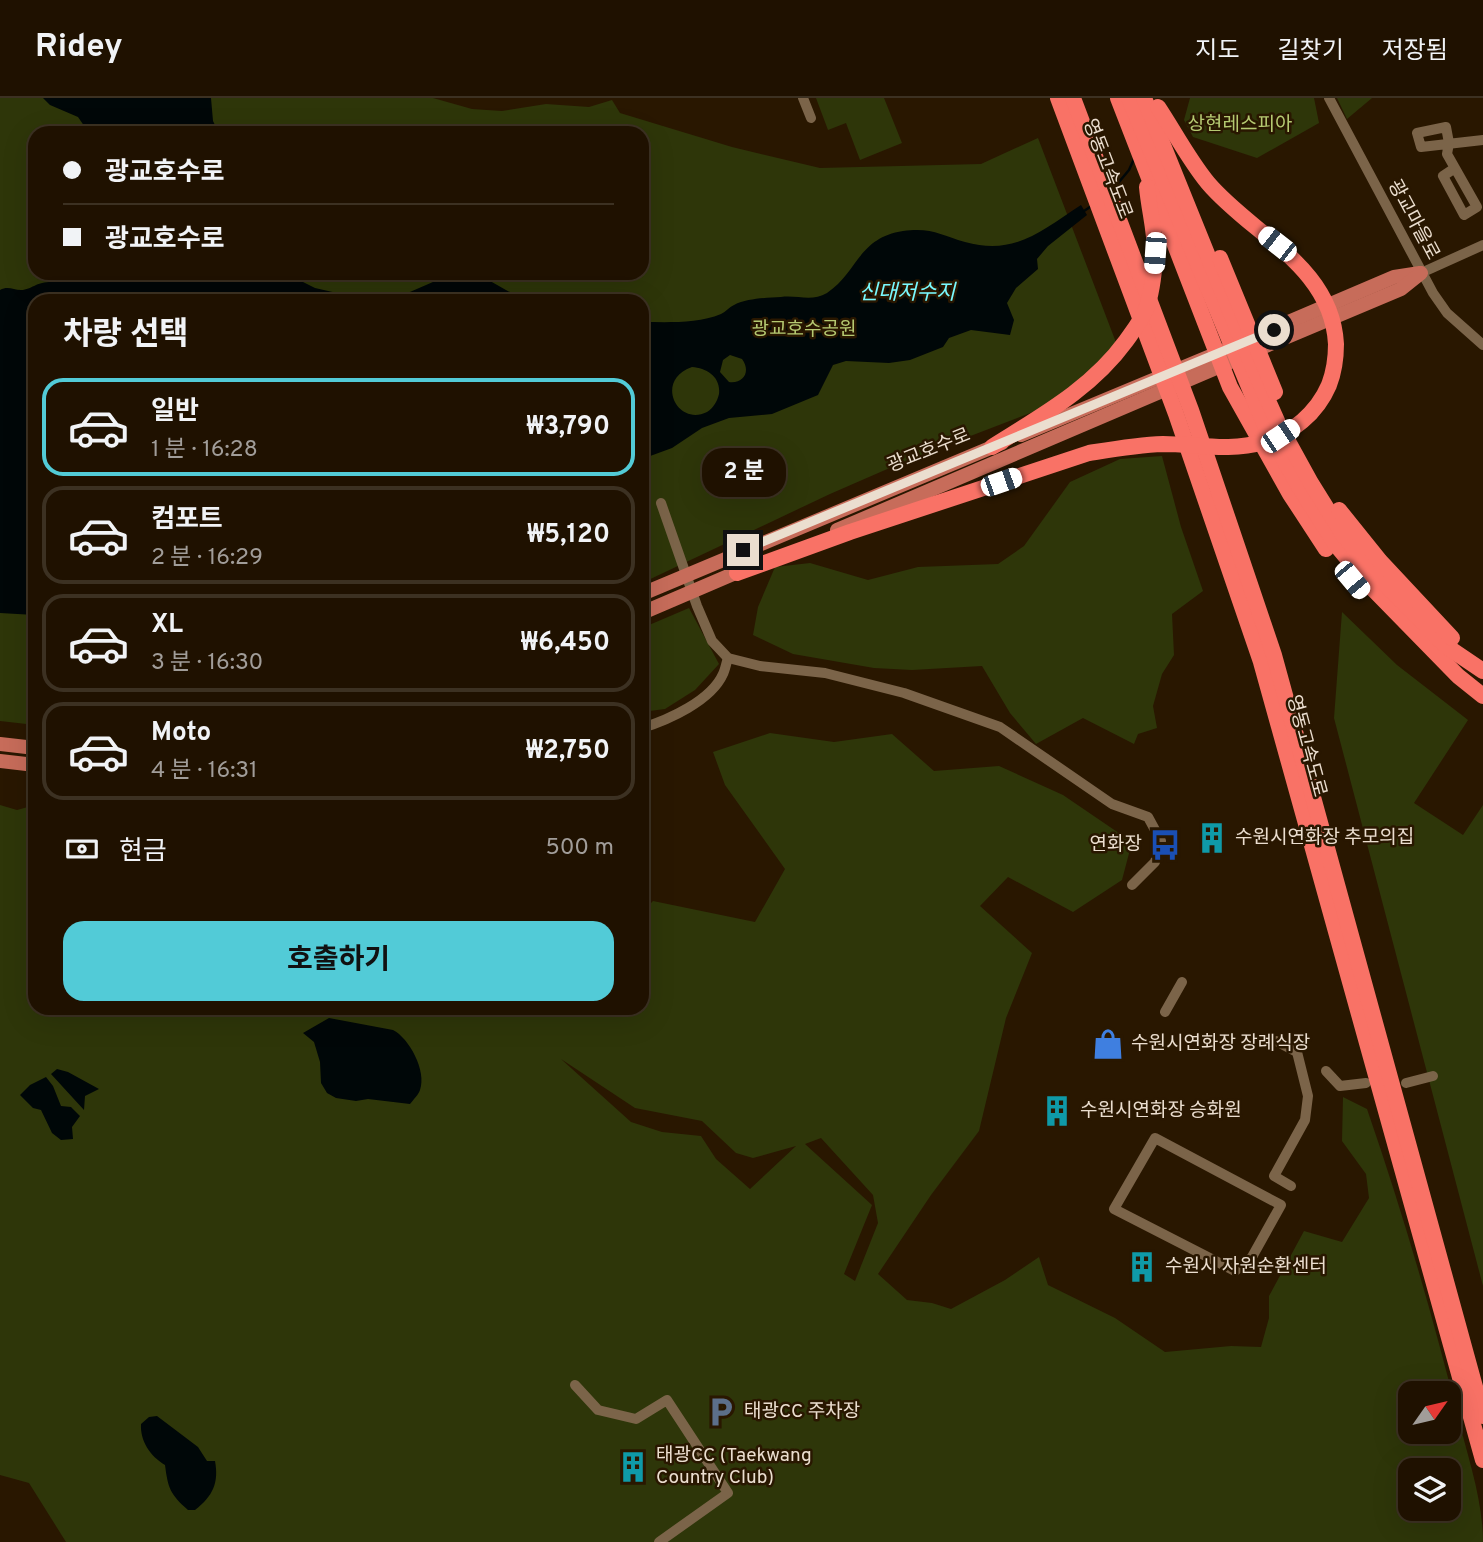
<!DOCTYPE html>
<html lang="ko">
<head>
<meta charset="utf-8">
<style>
  body { margin:0; font-family:Overpass,"Noto Sans KR",sans-serif; background:#2c1f0f; color:#f1f3f6; height:100vh; display:flex; flex-direction:column; font-size:26px; white-space:nowrap }
  * { box-sizing:border-box; margin:0 }
  p { font-size:23px; color:#a19d99 }
  .icon { flex:none; width:38px; height:38px; fill:none; stroke:currentColor; stroke-width:2; stroke-linecap:round; stroke-linejoin:round }
  .map { position:relative; flex:1; overflow:hidden }
  .sheet { position:absolute; left:28px; top:196px; width:621px; height:721px; display:flex; flex-direction:column; background:#1f1100; border-radius:21px; box-shadow:0 7px 28px #0002,0 0 0 2px #3c3122 }
  .sheet>* { flex:none }
  .guide { position:absolute; left:28px; top:28px; width:621px; height:154px; border-radius:21px; box-shadow:0 7px 28px #0002,0 0 0 2px #3c3122; display:grid; align-content:center; height:154px; padding:0 35px; background:#1f1100 }
  .needle { width:46px; rotate:56deg }
  .fabs { position:absolute; left:1398px; top:1283px; display:grid; gap:14px }
  .fabs a { display:grid; place-items:center; width:63px; height:63px; border-radius:14px; background:#1f1100; box-shadow:0 7px 28px #0002,0 0 0 2px #3c3122; font-size:35px }
  .end { position:absolute; width:32px; height:32px; margin:-16px; border:9px solid #ebdecf; background:#111; box-shadow:0 0 0 4px #111 }
  .from { border-radius:50% }
  .bubble { position:absolute; height:49px; border-radius:21px; background:#1f1100; box-shadow:0 7px 28px #0002,0 0 0 2px #3c3122; font-size:23px; font-weight:700; line-height:49px; text-align:center }
  .car { position:absolute; width:21px; height:42px; margin:-21px -10px; border-radius:9px; box-shadow:0 0 5px 2px #0007; background:linear-gradient(#fff 24%,#345 0 40%,#fff 0 76%,#345 0 86%,#fff 0) }
  .guide b { display:flex; align-items:center; gap:24px; height:66px; font-size:26px }
  .guide b+b { border-top:2px solid #3c3122 }
  .guide i { width:18px; height:18px; background:#f1f3f6 }
  ul { padding:0; list-style:none }
  li { display:flex; align-items:center; gap:21px; height:98px; margin:0 14px 10px; padding:0 21px; border:4px solid #3c3122; border-radius:21px }
  li div { flex:1 }
  li b { display:block; font-size:26px }
  li em { font-style:normal; font-weight:700 }
  li.current { border-color:#52cbd7 }
  li>.icon { width:63px; height:63px; stroke-width:1.5 }
  h2 { padding:0 35px; font-size:32px; line-height:84px }
  .pay { display:flex; align-items:center; gap:18px; height:77px; padding:0 35px; font-size:26px }
  .pay p { margin-inline-start:auto }
  .cta { display:flex; gap:14px; margin-top:auto; padding:14px 35px }
  .cta a { flex:1; height:80px; border-radius:21px; background:#52cbd7; color:#111; font-size:28px; font-weight:700; line-height:80px; text-align:center }
  header { display:flex; align-items:center; gap:42px; box-sizing:border-box; height:98px; padding:0 35px; background:#1f1100; border-bottom:2px solid #3c3122 }
  header strong { font-size:33px }
  nav { display:flex; gap:38px; margin-inline-start:auto; font-size:24px }
  .map>svg:first-child { display:block }
</style>
</head>
<body>
<header>
<strong>Ridey</strong>
<nav><a>지도</a><a>길찾기</a><a>저장됨</a></nav>
</header>
<div class="map">
<svg width="1483" height="1444" viewBox="0 0 1483 1444">
  <rect width="100%" height="100%" fill="#291700"/>
  <!-- green -->
  <g fill="#2e3609" fill-rule="evenodd">
    <path d="M0,0H433L472,11L502,13L546,6L589,9L612,2L620,15L732,49L820,70L981,66L1038,40L1117,247L1094,274L1043,310L908,362L830,396L642,485V203H35V627L0,623ZM35,35H642V175H35Z"/>
    <path d="M816,0H884L902,45L860,62L846,25L828,32Z"/>
    <path d="M1190,0H1314L1319,25L1257,60L1193,39L1184,22Z"/>
    <path d="M1337,0H1372L1347,21Z"/>
    <path d="M1162,358L1181,429L1203,493L1172,516L1174,557L1162,576L1153,608L1157,630L1138,636L1134,646L1083,620L1036,646L1010,615L982,568L912,572L874,570L793,556L753,537L758,509L775,469L810,465L868,482L918,469L998,466L1024,448L1070,384L1120,361Z"/>
    <path d="M689,510L719,566L695,592L665,611L642,614V530Z"/>
    <path d="M1342,514L1397,567L1468,622L1414,705L1463,737L1483,707V1188L1334,620Z"/>
    <path d="M770,635L834,644L892,636L934,673L999,668L1063,697L1132,744L1122,782L1073,814L1008,779L980,808L1032,855L1006,920L979,1033L931,1097L878,1176L907,1202L932,1205L951,1211L1005,1182L1039,1159L1048,1187L1115,1220L1165,1254L1231,1248L1261,1249L1269,1220V1198L1304,1133L1342,1144L1369,1100L1366,1076L1342,1043L1343,999L1367,1011C1402,1112 1432,1215 1458,1319C1468,1360 1483,1402 1483,1444H66L29,1385L0,1377V707L17,712L35,707V910H642V814L653,803L755,824L785,771L725,687L713,654ZM561,961L635,1010L702,1023L736,1055L753,1060L796,1048L750,1091L716,1061L701,1038L662,1034L631,1024ZM821,1040L873,1097L878,1125L855,1183L844,1176L872,1107L805,1046ZM1410,1295H1449V1334H1410ZM1410,1372H1449V1410H1410Z"/>
  </g>
  <!-- water -->
  <g fill="#000708" fill-rule="evenodd">
    <path d="M43,0H211L213,23L219,35H89L78,19L50,7Z"/>
    <path d="M1081,107L1087,117L1048,148L1037,161L1038,171L1016,190L1007,205L1014,222L1010,237L971,232L949,240L943,249L910,262L889,265L846,263L833,267L818,297L772,316L729,320L702,330L672,350L642,361V224C667,224 697,226 721,216C726,214 729,209 734,207C748,200 767,200 781,199C798,197 812,204 827,195C858,174 858,140 903,133C931,129 941,137 965,144C1015,158 1041,133 1081,107ZM730,257L742,261C751,273 744,286 729,284L720,274L723,262ZM692,269C707,270 721,279 719,296C717,304 713,310 707,314C677,329 654,282 692,269Z"/>
    <path d="M62,175H259L260,178H291L315,190L372,203H35V517L0,515V192C9,187 14,193 23,192C34,190 36,184 52,184Z"/>
    <path d="M462,175C490,175 509,201 537,203H389L433,184Z"/>
    <path d="M329,920L393,932C409,940 427,973 420,992C419,996 413,1002 410,1006L368,1001L356,1003L336,1000L327,995L321,985L320,964L314,944L303,935Z"/>
    <path d="M57,971L68,974L99,991L85,998L84,1012L51,976Z"/>
    <path d="M46,979L53,988L61,1008L71,1009L80,1018L72,1029L73,1041L61,1042L52,1035L41,1012L33,1010L20,997L30,987Z"/>
    <path d="M157,1318L198,1349L207,1363H215C219,1385 213,1398 195,1412H188C170,1396 168,1390 165,1367C150,1358 140,1343 141,1326L149,1319Z"/>
  </g>
  <g fill="none" stroke-linecap="round" stroke-linejoin="round">
    <!-- stream -->
    <g stroke="#000708" stroke-width="2.5">
      <path d="M1114,90L1129,72L1134,61"/>
      <path d="M1084,113L1093,107"/>
    </g>
    <!-- minor -->
    <g stroke="#7b6449" stroke-width="10">
      <path d="M803,0L811,20"/>
      <path d="M1329,0L1433,195L1447,215L1483,247"/>
      <path d="M1455,70L1443,78L1464,117L1477,109L1447,56L1449,45L1446,29L1417,35L1421,49L1483,42"/>
      <path d="M1421,175L1483,147"/>
      <path d="M661,405L697,508L712,543L728,560L760,568L825,575L904,595L1000,629L1112,706L1148,719L1161,743L1155,764L1132,787"/>
      <path d="M642,630C668,622 711,603 723,576C725,572 726,566 728,560"/>
      <path d="M1165,914L1182,884"/>
      <path d="M1276,943L1297,954L1308,998L1305,1022L1274,1078L1291,1088"/>
      <path d="M1326,973L1340,988L1366,985"/>
      <path d="M1406,985L1433,978"/>
      <path d="M1155,1040L1281,1107L1252,1159L1235,1173L1114,1111Z"/>
      <path d="M575,1287L598,1312L636,1321L667,1302L728,1395L659,1444"/>
    </g>
    <!-- major -->
    <g stroke="#c76c5a" stroke-width="14">
      <path d="M1244,243L1394,179L1420,175"/>
      <path d="M1249,255L1401,191L1421,175"/>
      <path d="M1021,337L1225,252"/>
      <path d="M837,432L1230,264"/>
      <path d="M642,496L1002,345"/>
      <path d="M642,515L747,470"/>
      <path d="M0,646L35,650"/>
      <path d="M0,663L35,667"/>
    </g>
    <!-- highway -->
    <g stroke="#f97266" stroke-width="16">
      <path d="M1058,0L1176,316L1261,564L1483,1362"/>
      <path d="M1073,0L1191,312L1274,557L1483,1318"/>
      <path d="M1118,0L1230,289L1290,396L1326,451"/>
      <path d="M1129,0L1266,330L1300,390L1336,447L1370,488L1458,578L1483,598"/>
      <path d="M1144,0L1252,267L1278,325L1311,385L1344,438L1376,477L1446,548L1483,573"/>
      <path d="M1220,160L1275,294"/>
      <path d="M992,349C1041,318 1091,291 1126,243C1133,233 1141,223 1146,211C1152,195 1154,176 1155,159C1156,136 1149,112 1147,89"/>
      <path d="M1339,412L1380,463L1452,540"/>
      <path d="M737,475L850,434L1089,355C1114,351 1137,347 1163,346C1196,346 1230,354 1263,344C1292,336 1317,315 1329,287C1334,274 1336,260 1336,246C1332,168 1252,137 1208,85C1189,62 1174,33 1158,9"/>
    </g>
  </g>
  <g fill="none" stroke-linecap="round" stroke-linejoin="round">
    <!-- route -->
    <path stroke="#ebdecf" stroke-width="9" d="M743,452L1274,232"/>
  </g>
  <!-- icons -->
  <defs>
    <symbol id="building-bare" viewBox="-9 -9 18 18"><path d="M-4-6H4V6H1V3H-1V6H-4ZM-2.5-4.3h1.7v1.8h-1.7ZM.8-4.3h1.7v1.8H.8ZM-2.5-1h1.7V.8h-1.7ZM.8-1h1.7V.8H.8Z" fill="#0f9aa8" stroke="#291700" stroke-width="2.5" paint-order="stroke"/></symbol>
    <symbol id="bus-bare" viewBox="-9 -9 18 18"><path d="M-5-6H5V4H4V6H2V4H-2V6H-4V4H-5ZM-3.5-4V0h7V-4ZM-3.5 1.2v1.5H-2V1.2ZM2 1.2v1.5H3.5V1.2Z" fill="#1a4fb4" stroke="#291700" stroke-width="2.5" paint-order="stroke"/></symbol>
    <symbol id="shop-bare" viewBox="-9 -9 18 18"><path d="M-5-2.5h2.3a2.7 3.5 0 0 1 5.4 0H5L5.5 6h-11ZM-1.5-2.5h3a1.5 2.3 0 0 0-3 0Z" fill="#3f7fe0" stroke="#291700" stroke-width="2.5" paint-order="stroke"/></symbol>
    <symbol id="parking-bare" viewBox="-9 -9 18 18"><path d="M-3.5-5.5H1a3.5 3.5 0 0 1 0 7H-1V5.5H-3.5ZM-1-3.4V-.6H.8a1.4 1.4 0 0 0 0-2.8Z" fill="#5c6f8a" stroke="#291700" stroke-width="2.5" paint-order="stroke"/></symbol>
  </defs>
  <g fill-rule="evenodd">
    <use href="#building-bare" x="1190" y="718" width="44" height="44"/>
    <use href="#bus-bare" x="1143" y="725" width="44" height="44"/>
    <use href="#shop-bare" x="1086" y="924" width="44" height="44"/>
    <use href="#building-bare" x="1035" y="991" width="44" height="44"/>
    <use href="#building-bare" x="1120" y="1147" width="44" height="44"/>
    <use href="#parking-bare" x="699" y="1292" width="44" height="44"/>
    <use href="#building-bare" x="611" y="1347" width="44" height="44"/>
  </g>
  <g text-anchor="middle" dominant-baseline="central" stroke-width="5" stroke-linejoin="round" paint-order="stroke">
    <!-- park labels -->
    <g font-size="19" fill="#b5c971" stroke="#291700">
      <text x="1240" y="27">상현레스피아</text>
      <text x="804" y="232">광교호수공원</text>
    </g>
    <!-- street labels -->
    <g font-size="19" fill="#ebdecf" stroke="#291700">
      <text transform="translate(1107 71) rotate(69)">영동고속도로</text>
      <text transform="translate(1413 122) rotate(62)">광교마을로</text>
      <text transform="translate(929 353) rotate(-22)">광교호수로</text>
      <text transform="translate(1306 648) rotate(75)">영동고속도로</text>
    </g>
    <!-- poi labels -->
    <g font-size="19" fill="#ebdecf" stroke="#291700" text-anchor="start">
      <text x="1235" y="740">수원시연화장 추모의집</text>
      <text x="1142" y="747" text-anchor="end">연화장</text>
      <text x="1131" y="946">수원시연화장 장례식장</text>
      <text x="1080" y="1013">수원시연화장 승화원</text>
      <text x="1165" y="1169">수원시 자원순환센터</text>
      <text x="744" y="1314">태광CC 주차장</text>
      <text x="656" y="1358">태광CC (Taekwang<tspan x="656" dy="22">Country Club)</tspan></text>
    </g>
    <!-- water labels -->
    <g font-size="21" font-style="italic" fill="#79faff" stroke="#291700">
      <text x="907" y="195">신대저수지</text>
    </g>
  </g>
</svg>
<div class="fabs">
<a><svg class="needle" viewBox="-14 -14 28 28"><path d="M0-13l5 13h-10z" fill="#e53935"/><path d="M0 13l5-13h-10z" fill="#a19d99"/></svg></a>
<a><svg class="icon" aria-label="layers" viewBox="0 0 24 24"><path d="M12 4l9 5-9 5-9-5zM3 14l9 5 9-5"/></svg></a>
</div>
<i class="end from" style="left:1274px;top:232px"></i>
<i class="end" style="left:743px;top:452px"></i>
<div class="bubble" style="left:702px;top:350px;width:84px">2 분</div>
<i class="car" style="left:1277px;top:146px;rotate:308deg"></i>
<i class="car" style="left:1155px;top:155px;rotate:184deg"></i>
<i class="car" style="left:1280px;top:338px;rotate:56deg"></i>
<i class="car" style="left:1001px;top:384px;rotate:71deg"></i>
<i class="car" style="left:1352px;top:482px;rotate:140deg"></i>
<div class="guide">
<b><i class="from"></i>광교호수로</b>
<b><i></i>광교호수로</b>
</div>
<section class="sheet">
<h2>차량 선택</h2>
<ul>
<li class="current"><svg class="icon" aria-label="car" viewBox="0 0 24 24"><path d="M5 17H2v-5l4-1 3-4h7l3 4 3 1v5h-3M9 17h6M6 11h13"/><circle cx="7" cy="17" r="2"/><circle cx="17" cy="17" r="2"/></svg><div><b>일반</b><p>1 분 · 16:28</p></div><em>₩3,790</em></li>
<li><svg class="icon" aria-label="car" viewBox="0 0 24 24"><path d="M5 17H2v-5l4-1 3-4h7l3 4 3 1v5h-3M9 17h6M6 11h13"/><circle cx="7" cy="17" r="2"/><circle cx="17" cy="17" r="2"/></svg><div><b>컴포트</b><p>2 분 · 16:29</p></div><em>₩5,120</em></li>
<li><svg class="icon" aria-label="car" viewBox="0 0 24 24"><path d="M5 17H2v-5l4-1 3-4h7l3 4 3 1v5h-3M9 17h6M6 11h13"/><circle cx="7" cy="17" r="2"/><circle cx="17" cy="17" r="2"/></svg><div><b>XL</b><p>3 분 · 16:30</p></div><em>₩6,450</em></li>
<li><svg class="icon" aria-label="car" viewBox="0 0 24 24"><path d="M5 17H2v-5l4-1 3-4h7l3 4 3 1v5h-3M9 17h6M6 11h13"/><circle cx="7" cy="17" r="2"/><circle cx="17" cy="17" r="2"/></svg><div><b>Moto</b><p>4 분 · 16:31</p></div><em>₩2,750</em></li>
</ul>
<div class="pay"><svg class="icon" aria-label="cash" viewBox="0 0 24 24"><path d="M3 7h18v10H3z"/><circle cx="12" cy="12" r="2"/></svg>현금<p>500 m</p></div>
<div class="cta"><a>호출하기</a></div>
</section>
</div>
</body>
</html>
